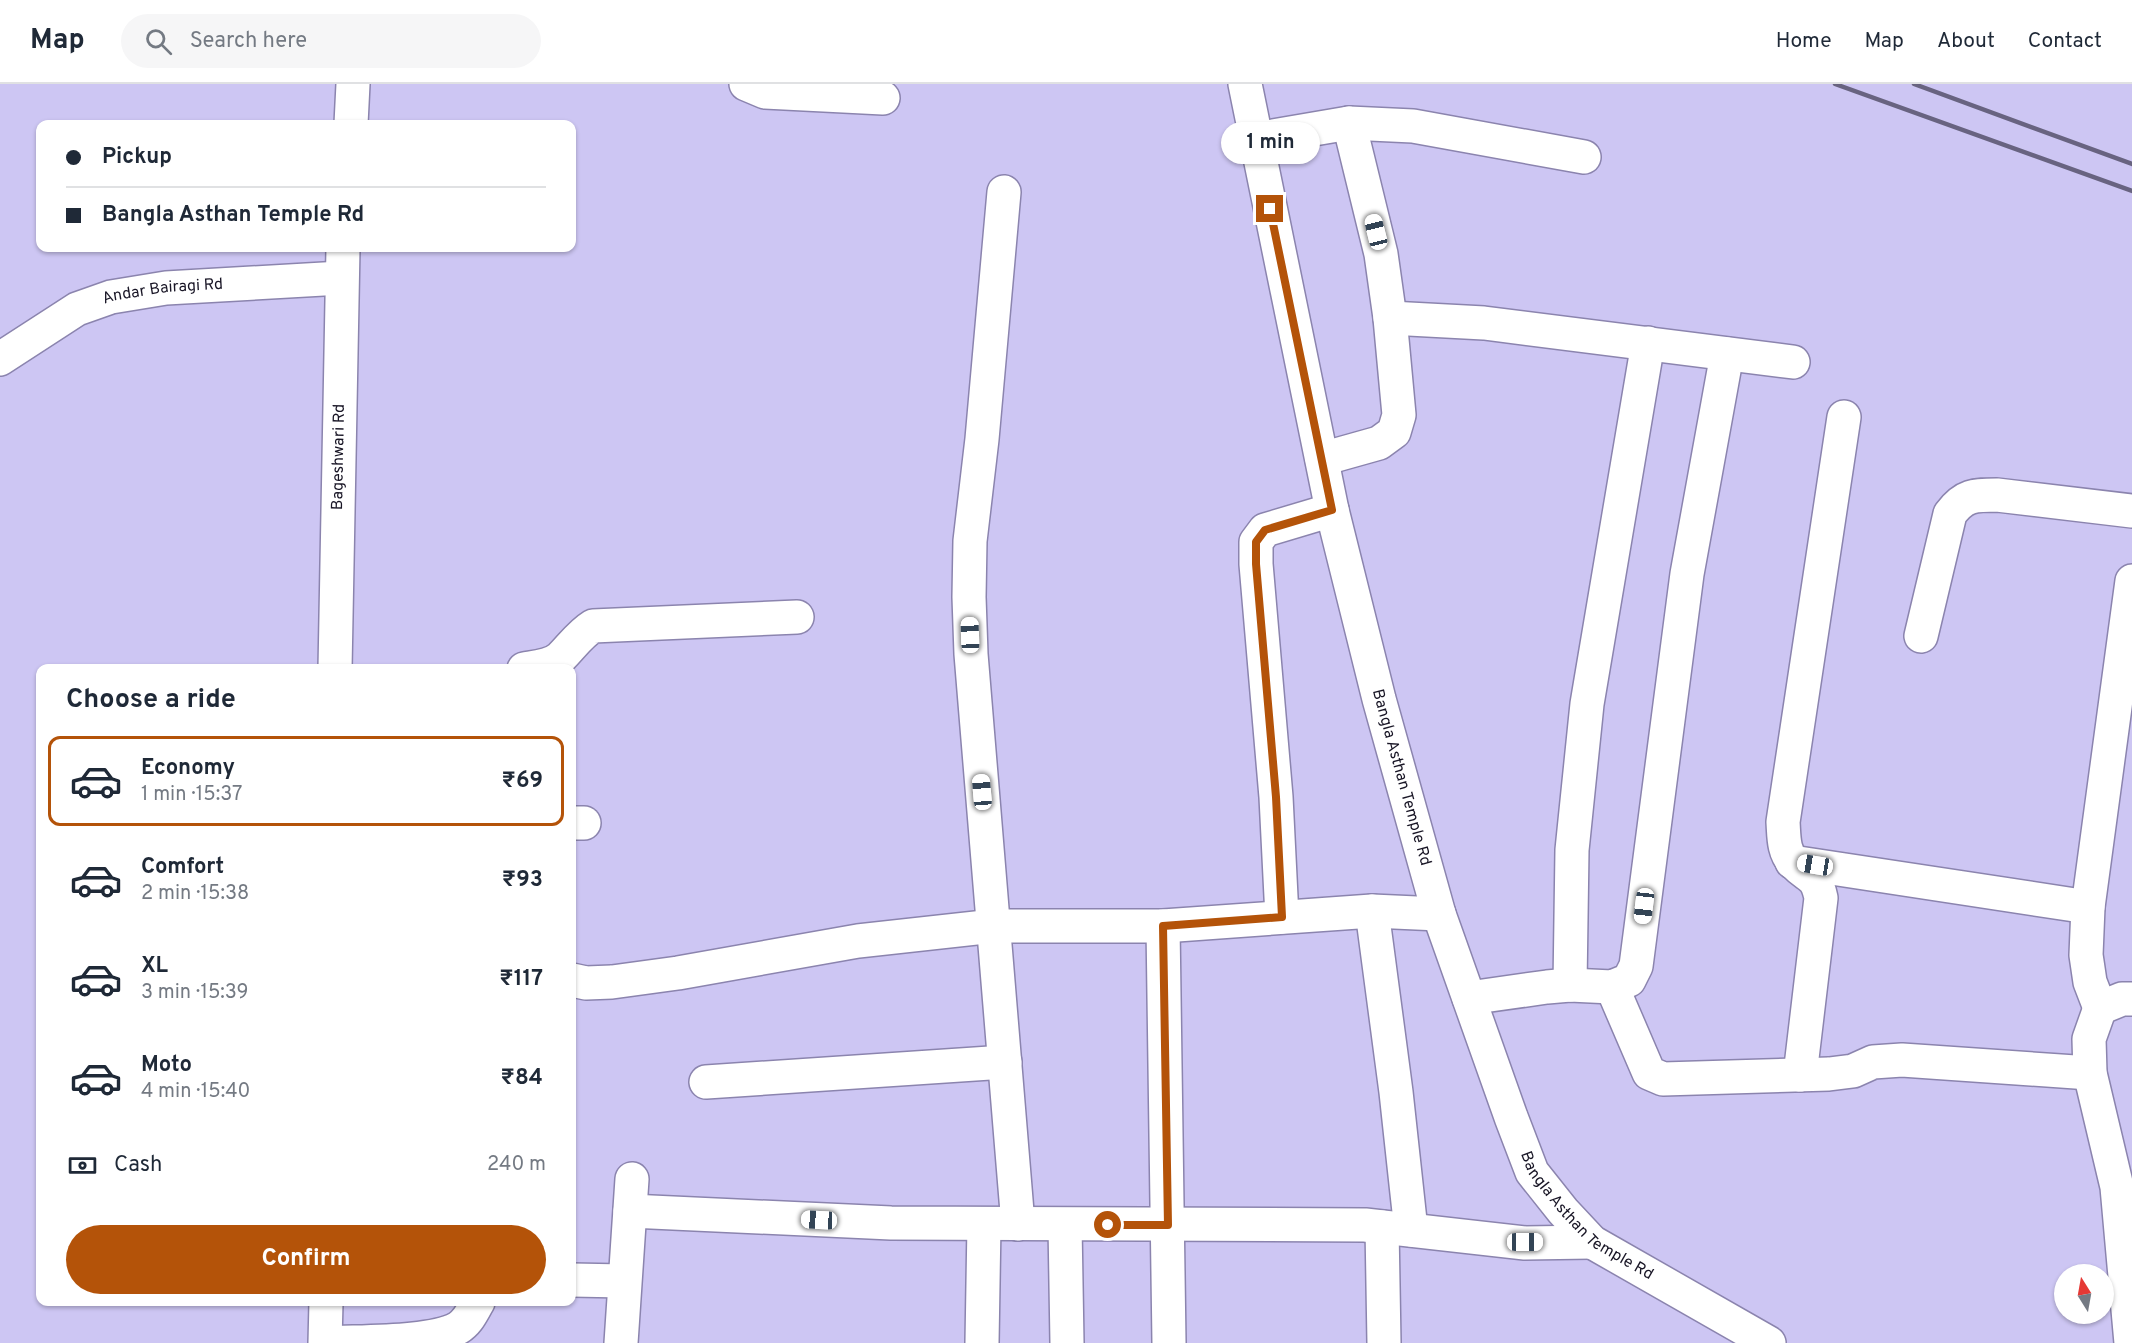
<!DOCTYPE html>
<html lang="en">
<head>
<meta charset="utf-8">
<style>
  body { margin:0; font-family:Overpass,sans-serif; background:#f6f6f7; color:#1f2937; height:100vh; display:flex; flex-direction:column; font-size:22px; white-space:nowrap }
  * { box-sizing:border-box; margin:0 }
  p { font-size:20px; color:#747a83 }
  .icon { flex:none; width:33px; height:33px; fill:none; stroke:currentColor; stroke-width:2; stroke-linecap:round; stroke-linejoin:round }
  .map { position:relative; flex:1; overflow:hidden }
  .panel { position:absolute; left:36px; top:580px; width:540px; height:642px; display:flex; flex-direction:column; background:#fff; border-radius:12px; box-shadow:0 2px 4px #0004 }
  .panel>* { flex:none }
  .guide { position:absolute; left:36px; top:36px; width:540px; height:132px; border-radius:12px; box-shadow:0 2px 4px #0004; display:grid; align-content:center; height:132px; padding:0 30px; background:#fff }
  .needle { width:39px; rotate:349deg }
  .fabs { position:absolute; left:2054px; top:1180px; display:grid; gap:12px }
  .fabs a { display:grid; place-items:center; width:60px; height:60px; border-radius:50%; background:#fff; box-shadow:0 2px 4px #0004; font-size:30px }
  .end { position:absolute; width:27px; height:27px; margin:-14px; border:8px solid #b45309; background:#fff; box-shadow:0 0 0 3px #fff }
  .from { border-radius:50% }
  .bubble { position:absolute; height:42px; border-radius:21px; background:#fff; box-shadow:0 2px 4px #0004; font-size:20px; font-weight:700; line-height:42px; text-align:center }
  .car { position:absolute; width:18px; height:36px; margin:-18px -9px; border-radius:8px; box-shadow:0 0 4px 2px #0007; background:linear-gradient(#fff 24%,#345 0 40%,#fff 0 76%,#345 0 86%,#fff 0) }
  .guide b { display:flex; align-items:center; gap:21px; height:57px; font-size:22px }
  .guide b+b { border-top:2px solid #e0e1e3 }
  .guide i { width:15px; height:15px; background:#1f2937 }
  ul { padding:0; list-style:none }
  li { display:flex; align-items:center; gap:18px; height:90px; margin:0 12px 9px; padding:0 18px; border:3px solid transparent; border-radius:12px }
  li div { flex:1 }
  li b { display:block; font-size:22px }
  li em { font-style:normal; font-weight:700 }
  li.selected { border-color:#b45309 }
  li>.icon { width:54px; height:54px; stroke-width:1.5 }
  h2 { padding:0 30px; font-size:27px; line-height:72px }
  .pay { display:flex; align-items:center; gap:15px; height:66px; padding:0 30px; font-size:22px }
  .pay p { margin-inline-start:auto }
  .button { display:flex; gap:12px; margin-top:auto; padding:12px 30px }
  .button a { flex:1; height:69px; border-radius:36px; background:#b45309; color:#fff; font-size:24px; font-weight:700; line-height:69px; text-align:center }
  header { display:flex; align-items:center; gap:36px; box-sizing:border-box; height:84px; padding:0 30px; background:#fff; border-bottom:2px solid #e0e1e3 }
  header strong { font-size:28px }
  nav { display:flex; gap:33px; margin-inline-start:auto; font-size:21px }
  .search { width:420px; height:54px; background:#f6f6f7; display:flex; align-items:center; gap:15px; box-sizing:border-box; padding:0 21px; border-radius:33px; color:#747a83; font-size:22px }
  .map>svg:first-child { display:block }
</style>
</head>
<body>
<header>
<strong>Map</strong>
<div class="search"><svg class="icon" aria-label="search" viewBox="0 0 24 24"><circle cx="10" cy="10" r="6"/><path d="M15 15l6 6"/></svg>Search here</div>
<nav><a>Home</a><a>Map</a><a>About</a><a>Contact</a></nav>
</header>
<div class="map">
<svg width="2132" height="1259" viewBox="0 0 2132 1259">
  <rect width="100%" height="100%" fill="#cdc6f3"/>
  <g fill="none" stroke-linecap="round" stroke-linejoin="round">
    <defs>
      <g id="minor">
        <path d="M746,0L765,8L883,14"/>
        <path id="s1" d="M1245,0L1332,426L1379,615L1439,830L1511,1033L1532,1088L1563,1127L1592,1158L1769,1259"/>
        <path d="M1256,55L1349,39L1413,42L1584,73"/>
        <path d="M1004,108L982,355L970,457L969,513L971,570L1018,1140"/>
        <path d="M1390,234L1484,239L1793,278"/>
        <path id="s2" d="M0,275L77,225L111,213L166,204L341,194"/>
        <path d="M1322,375L1379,359L1394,348L1399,331L1390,234L1381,170L1349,39"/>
        <path d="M1921,552L1950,430C1964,411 1974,411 1997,411L2132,427"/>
        <path d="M524,585C536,583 552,582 561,573C572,562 580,550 593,542L797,533"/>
        <path d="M572,739H584"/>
        <path d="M1792,778L2088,823"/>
        <path d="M1372,827L1396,1008L1411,1146"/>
        <path d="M1282,833L1276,713L1256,480V458L1265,446L1332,426"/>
        <path d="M1163,842L1169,1259"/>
        <path d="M572,896L586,899L612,898L678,889L858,857L994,842H1163L1372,827L1439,830"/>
        <path d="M1570,901L1572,766L1587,620L1648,259"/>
        <path d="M1612,903L1649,989L1663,995L1829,990L1853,987L1873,978L1902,976L2090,989"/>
        <path d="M1469,914L1547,903L1570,901L1612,903L1629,896L1636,882L1687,490L1727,270"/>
        <path d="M2100,924L2090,898L2086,871L2088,823L2132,497"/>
        <path d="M1800,991L1821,814C1816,789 1809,795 1794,779C1783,768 1784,752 1783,738L1844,333"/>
        <path d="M706,998L1005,978"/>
        <path d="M630,1127L891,1139L1365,1141L1525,1159L1592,1158"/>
        <path d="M1065,1141L1067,1259"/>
        <path d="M1382,1143L1384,1259"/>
        <path d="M572,1196L624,1197"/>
        <path d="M327,1259C360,1257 432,1259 458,1244C468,1238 472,1228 478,1218"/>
        <path d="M621,1259L632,1095"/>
        <path d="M982,1259L984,1140"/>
        <path d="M2131,1259L2117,1103L2090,989L2089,955L2100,924L2122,915H2132"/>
      </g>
      <g id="tertiary">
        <path d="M351,40L353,0"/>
        <path id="s3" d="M335,585L343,164"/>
        <path d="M325,1259L326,1218"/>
      </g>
    </defs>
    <!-- minor casing -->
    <use href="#minor" stroke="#8b84ae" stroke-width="36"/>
    <!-- tertiary casing -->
    <use href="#tertiary" stroke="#8b84ae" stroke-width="36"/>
    <!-- minor -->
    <use href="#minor" stroke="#fff" stroke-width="33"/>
    <!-- tertiary -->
    <use href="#tertiary" stroke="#fff" stroke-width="33"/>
    <!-- rail -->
    <g stroke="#686380" stroke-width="4.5">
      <path d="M1835,0L2132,107"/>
      <path d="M1914,0L2132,80"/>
    </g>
  </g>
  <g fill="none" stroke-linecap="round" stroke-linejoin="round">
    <!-- route -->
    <path stroke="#b45309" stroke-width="8" d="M1108,1141H1168L1163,842L1282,833L1276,713L1256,480V458L1265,446L1332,426L1270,125"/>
  </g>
  <g text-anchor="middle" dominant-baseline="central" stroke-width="6" stroke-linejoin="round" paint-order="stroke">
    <!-- street labels -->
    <g font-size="16" fill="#181525" stroke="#cdc6f3">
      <text stroke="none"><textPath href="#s2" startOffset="180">Andar Bairagi Rd</textPath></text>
      <text stroke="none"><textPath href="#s3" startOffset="212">Bageshwari Rd</textPath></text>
      <text stroke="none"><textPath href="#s1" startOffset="711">Bangla Asthan Temple Rd</textPath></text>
      <text stroke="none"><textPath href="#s1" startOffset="1197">Bangla Asthan Temple Rd</textPath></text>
    </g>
  </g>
</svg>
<div class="fabs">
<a><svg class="needle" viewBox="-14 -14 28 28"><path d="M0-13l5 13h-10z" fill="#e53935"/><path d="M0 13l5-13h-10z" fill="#747a83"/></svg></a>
</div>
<i class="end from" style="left:1108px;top:1141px"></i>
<i class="end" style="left:1270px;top:125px"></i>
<div class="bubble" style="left:1221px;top:38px;width:99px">1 min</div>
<i class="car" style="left:1376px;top:148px;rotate:346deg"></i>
<i class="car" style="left:970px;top:551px;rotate:358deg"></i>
<i class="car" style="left:982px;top:708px;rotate:355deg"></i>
<i class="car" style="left:1815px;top:781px;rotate:279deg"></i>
<i class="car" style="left:1644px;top:822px;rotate:187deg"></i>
<i class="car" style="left:819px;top:1136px;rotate:273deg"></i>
<i class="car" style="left:1525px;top:1158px;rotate:90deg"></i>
<div class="guide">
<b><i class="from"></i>Pickup</b>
<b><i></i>Bangla Asthan Temple Rd</b>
</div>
<section class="panel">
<h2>Choose a ride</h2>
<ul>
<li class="selected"><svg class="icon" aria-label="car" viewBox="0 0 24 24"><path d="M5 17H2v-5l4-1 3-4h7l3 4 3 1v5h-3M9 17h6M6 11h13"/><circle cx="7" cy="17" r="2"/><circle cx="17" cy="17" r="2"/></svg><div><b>Economy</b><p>1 min · 15:37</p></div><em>₹69</em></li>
<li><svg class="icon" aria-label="car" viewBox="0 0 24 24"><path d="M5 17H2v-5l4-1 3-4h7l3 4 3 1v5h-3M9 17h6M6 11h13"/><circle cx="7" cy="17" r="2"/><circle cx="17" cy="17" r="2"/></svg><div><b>Comfort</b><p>2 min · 15:38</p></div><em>₹93</em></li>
<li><svg class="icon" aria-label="car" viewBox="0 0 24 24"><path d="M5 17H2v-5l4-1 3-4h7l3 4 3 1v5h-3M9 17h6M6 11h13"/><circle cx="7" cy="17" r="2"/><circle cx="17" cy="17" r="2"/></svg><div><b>XL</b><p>3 min · 15:39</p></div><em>₹117</em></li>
<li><svg class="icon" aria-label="car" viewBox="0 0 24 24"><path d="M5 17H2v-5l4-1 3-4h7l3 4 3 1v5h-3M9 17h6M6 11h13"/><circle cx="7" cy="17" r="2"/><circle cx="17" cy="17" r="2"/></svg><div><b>Moto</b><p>4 min · 15:40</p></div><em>₹84</em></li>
</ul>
<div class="pay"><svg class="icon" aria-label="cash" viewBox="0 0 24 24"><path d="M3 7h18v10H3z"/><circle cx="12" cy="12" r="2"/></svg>Cash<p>240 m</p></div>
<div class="button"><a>Confirm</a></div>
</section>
</div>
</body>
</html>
